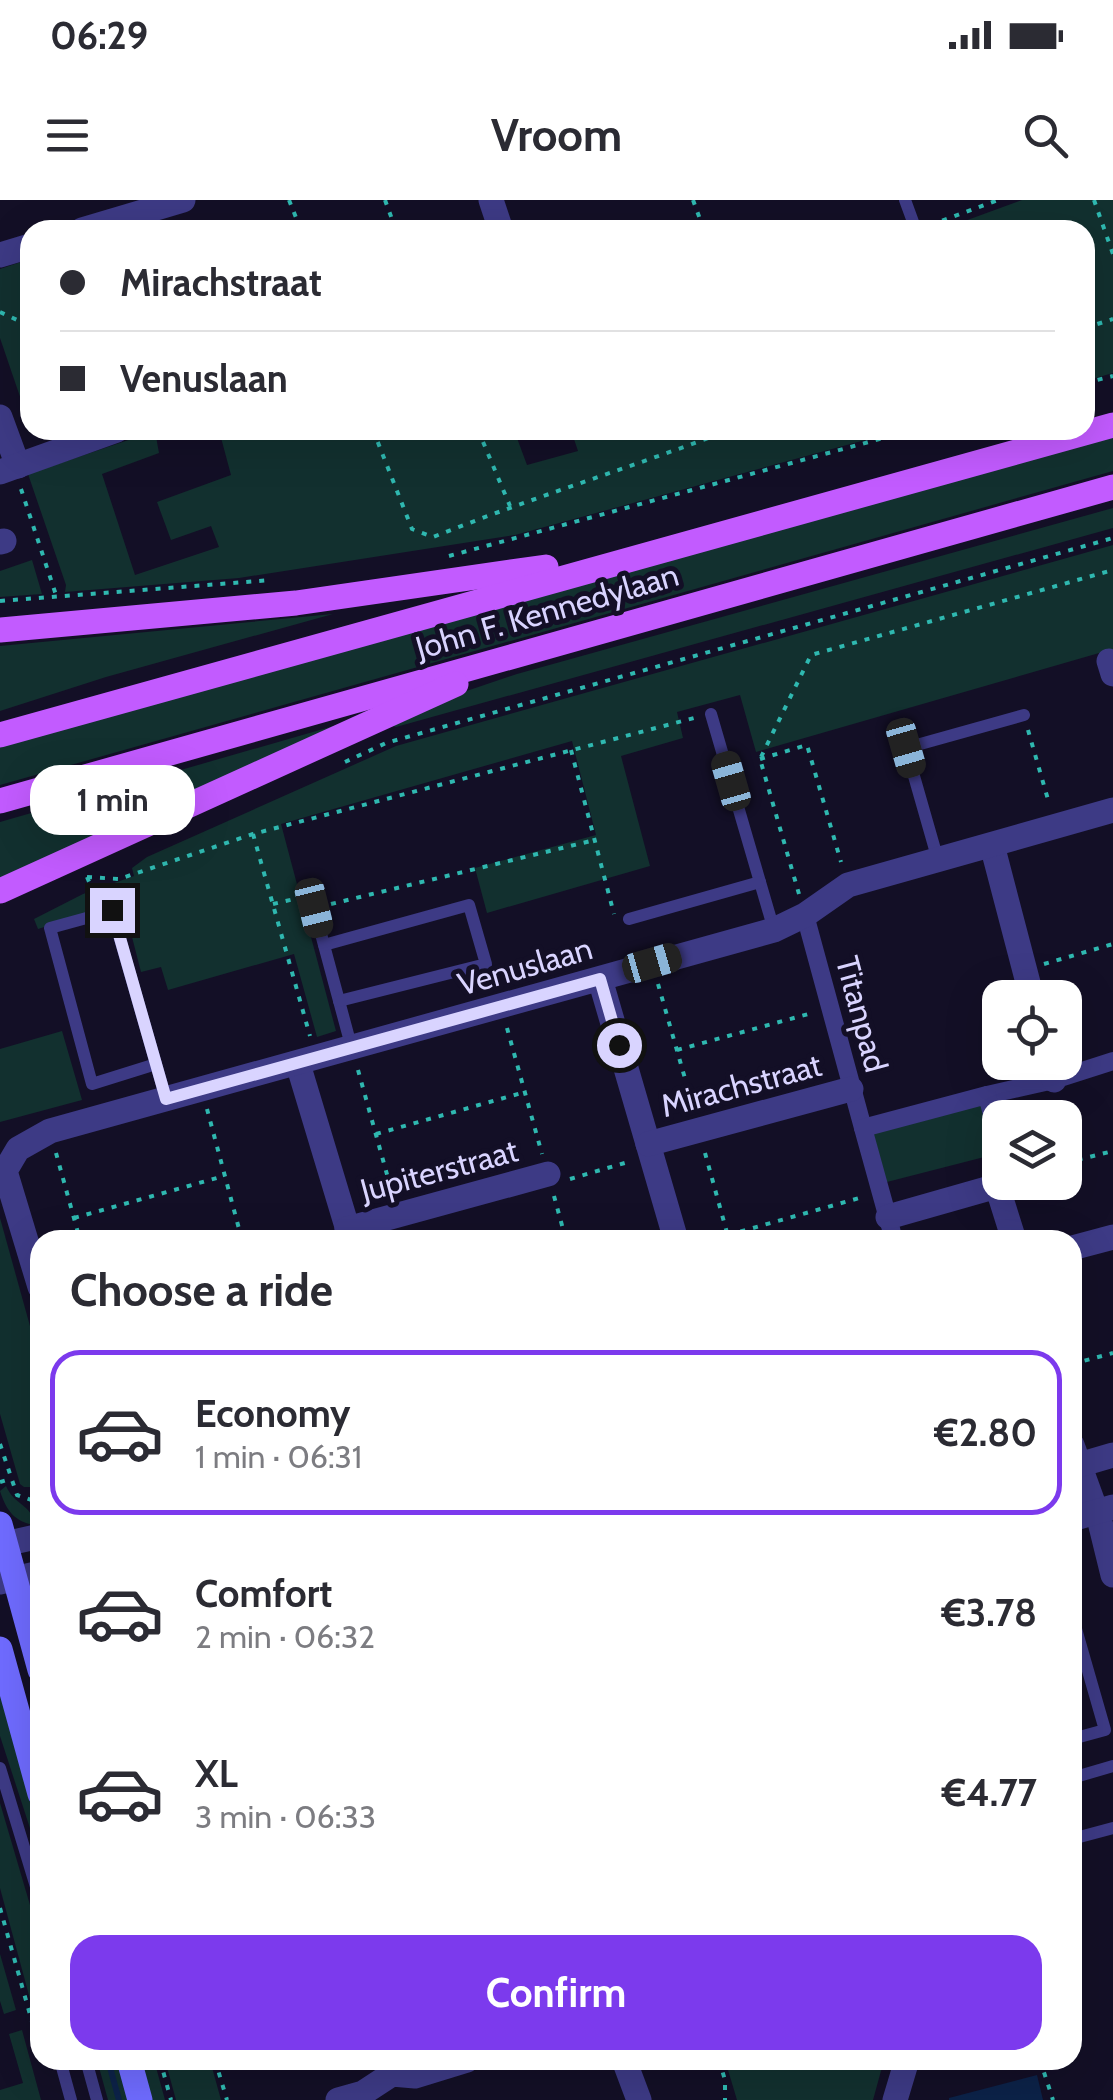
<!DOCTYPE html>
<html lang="en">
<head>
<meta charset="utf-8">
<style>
  body { margin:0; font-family:Cabin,sans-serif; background:#f2f2f3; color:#2b2b33; height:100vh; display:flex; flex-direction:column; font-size:38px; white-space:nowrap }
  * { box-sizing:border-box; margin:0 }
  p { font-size:32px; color:#7c7c81 }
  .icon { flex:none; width:55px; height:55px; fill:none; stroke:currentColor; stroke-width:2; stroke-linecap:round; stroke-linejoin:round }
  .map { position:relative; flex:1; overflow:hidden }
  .side { position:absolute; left:30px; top:1030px; width:1052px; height:840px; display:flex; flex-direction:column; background:#fff; border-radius:30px; box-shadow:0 10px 40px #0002 }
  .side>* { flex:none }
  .guide { position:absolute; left:20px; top:20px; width:1075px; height:220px; border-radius:30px; box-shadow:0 10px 40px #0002; display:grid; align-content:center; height:220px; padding:0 40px; background:#fff }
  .buttons { position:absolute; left:982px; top:780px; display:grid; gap:20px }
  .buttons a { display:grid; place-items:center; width:100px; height:100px; border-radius:20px; background:#fff; box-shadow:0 10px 40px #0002; font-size:50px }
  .end { position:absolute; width:45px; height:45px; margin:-22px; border:12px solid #d9d4ff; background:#111; box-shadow:0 0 0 5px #111 }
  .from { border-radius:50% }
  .bubble { position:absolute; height:70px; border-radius:30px; background:#fff; box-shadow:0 10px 40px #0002; font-size:32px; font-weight:700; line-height:70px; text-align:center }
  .car { position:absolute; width:30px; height:60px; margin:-30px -15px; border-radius:12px; box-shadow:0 0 8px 2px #0007; background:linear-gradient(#222 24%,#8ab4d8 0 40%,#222 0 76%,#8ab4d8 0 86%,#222 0) }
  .guide b { display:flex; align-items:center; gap:35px; height:95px; font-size:38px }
  .guide b+b { border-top:2px solid #e1e1e2 }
  .guide i { width:25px; height:25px; background:#2b2b33 }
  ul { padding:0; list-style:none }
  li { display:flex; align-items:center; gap:30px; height:165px; margin:0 20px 15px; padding:0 20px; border:5px solid transparent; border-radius:30px }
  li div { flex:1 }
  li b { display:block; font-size:38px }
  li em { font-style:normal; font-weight:700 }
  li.current { border-color:#7c3aed }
  li>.icon { width:90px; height:90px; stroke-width:1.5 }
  h2 { padding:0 40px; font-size:45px; line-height:120px }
  .action { display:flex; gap:20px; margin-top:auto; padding:20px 40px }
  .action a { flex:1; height:115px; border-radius:30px; background:#7c3aed; color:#fff; font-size:40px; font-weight:700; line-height:115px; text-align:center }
  .status { display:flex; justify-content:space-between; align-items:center; height:70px; padding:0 50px; background:#fff; direction:ltr }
  .status svg { height:28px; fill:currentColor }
  header { display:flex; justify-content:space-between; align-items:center; height:130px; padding:0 40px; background:#fff; font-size:45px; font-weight:700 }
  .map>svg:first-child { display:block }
</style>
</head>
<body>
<div class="status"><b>06:29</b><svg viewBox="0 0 49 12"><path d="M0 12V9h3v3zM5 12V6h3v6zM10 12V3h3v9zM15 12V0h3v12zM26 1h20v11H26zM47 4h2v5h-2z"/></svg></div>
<header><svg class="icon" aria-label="menu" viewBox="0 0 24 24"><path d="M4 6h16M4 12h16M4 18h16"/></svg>Vroom<svg class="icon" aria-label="search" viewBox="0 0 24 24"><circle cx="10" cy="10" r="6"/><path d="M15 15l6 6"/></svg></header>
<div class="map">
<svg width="1113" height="1900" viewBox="0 0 1113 1900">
  <rect width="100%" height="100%" fill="#130f26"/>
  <!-- green -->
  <g fill="#12302f">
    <path d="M1022,0H1113V173L1085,181V30H940Z"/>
    <path d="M30,59V226L0,138V69Z"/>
    <path d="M230,230H514L527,265L578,251L571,230H902L515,335L239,378L65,392L66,385L28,274L155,231L159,253L102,274L135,375L219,347L211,326L171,340L157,302L231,275L220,234Z"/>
    <path d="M1113,234V271L0,585V546Z"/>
    <path d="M1113,308V328L396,527L388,524L434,502L517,474Z"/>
    <path d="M1113,345V449L756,552L740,495L677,512L683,538L621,556L650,666L487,713L475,668L596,635L572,541L281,624L336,831L317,837L294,754L168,790L161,767L141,772L123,702L38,729L34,719L83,694L134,676L132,668L147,657L396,546Z"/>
    <path d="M32,360L42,394L0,397V371Z"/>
    <path d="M333,414L106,477L0,511V446Z"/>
    <path d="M344,523L0,684V622Z"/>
    <path d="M62,831L82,900L0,922V849Z"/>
    <path d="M982,901L996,954L883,983L870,932Z"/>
    <path d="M0,1018L40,1162V1287H24L20,1284L0,1214Z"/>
    <path d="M6,1286C15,1306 30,1303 36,1325C15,1323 6,1310 0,1291Z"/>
    <path d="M0,1475L40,1611V1659L0,1536Z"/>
    <path d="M0,1603L40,1739V1788L30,1799L0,1688Z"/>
    <path d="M0,1754L16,1810L4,1814L0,1801Z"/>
    <path d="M22,1830L41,1900H0V1890L23,1883L9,1834Z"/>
    <path d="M97,1860H118L129,1900H108Z"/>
    <path d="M139,1860H154L165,1900H150Z"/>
    <path d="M165,1860H210L221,1900H176Z"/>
    <path d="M725,1860H884L873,1900H737Z"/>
  </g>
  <!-- water -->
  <path fill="#0c2248" d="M1037,1875L1043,1900H949V1898Z"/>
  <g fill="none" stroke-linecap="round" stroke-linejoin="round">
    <!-- stream -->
    <path stroke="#0c2248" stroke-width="6" d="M108,1860L119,1900"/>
    <!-- path -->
    <g stroke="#2fb8b0" stroke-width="4" stroke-dasharray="5 8" stroke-linecap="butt">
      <path d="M289,0L301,30"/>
      <path d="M385,0L396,30"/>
      <path d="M693,0L704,30"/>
      <path d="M1094,0L1113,54"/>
      <path d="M930,25L998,0"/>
      <path d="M862,30L886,22"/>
      <path d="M0,112L30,126"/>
      <path d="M1085,128L1113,119"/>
      <path d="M1085,183L1113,176"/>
      <path d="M373,230L412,329L433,337C531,298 632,267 730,230"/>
      <path d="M478,230L510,306"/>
      <path d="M21,289L57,398"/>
      <path d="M449,356L913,230"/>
      <path d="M0,401L272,380"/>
      <path d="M1028,530L1049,603"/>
      <path d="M571,550L614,714"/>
      <path d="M760,559L807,545L841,662"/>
      <path d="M345,562L386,543L1113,338"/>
      <path d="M253,634L310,836"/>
      <path d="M87,677L119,679L253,634L694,518"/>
      <path d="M87,677L97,700"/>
      <path d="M799,694L760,559L811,455L1113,370"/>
      <path d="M273,704L303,697"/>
      <path d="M331,704L595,640"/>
      <path d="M1044,764L1113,744"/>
      <path d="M658,784L694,910"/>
      <path d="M507,828L542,954"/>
      <path d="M677,850L812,813"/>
      <path d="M358,870L393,996"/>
      <path d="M207,909L242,1040"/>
      <path d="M376,934L525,892"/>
      <path d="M56,953L80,1040"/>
      <path d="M705,953L729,1040"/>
      <path d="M1065,963L1113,951"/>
      <path d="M570,979L628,962"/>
      <path d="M554,996L566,1040"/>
      <path d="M74,1018L224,976"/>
      <path d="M728,1035L863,997"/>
      <path d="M1072,1164L1113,1153"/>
      <path d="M0,1244L17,1295L40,1303"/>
      <path d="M0,1282L10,1279"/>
      <path d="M0,1708L40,1850"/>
      <path d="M160,1860L171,1900"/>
      <path d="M215,1860L227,1900"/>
      <path d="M719,1860L725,1880V1900"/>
      <path d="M1040,1860L1053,1900"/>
    </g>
    <!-- service -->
    <g stroke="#3d3a85" stroke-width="12">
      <path d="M905,0L916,30"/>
      <path d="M711,514L774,730"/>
      <path d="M938,660L906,548L1024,515"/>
      <path d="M314,708L352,849"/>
      <path d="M112,711L156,864L92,884L50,728Z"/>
      <path d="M629,719L760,682"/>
      <path d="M324,745L469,705L486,764L339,801"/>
      <path d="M156,864L166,899"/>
      <path d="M1072,1415L1105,1530L1072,1539"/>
      <path d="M0,1568L40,1700"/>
      <path d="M1072,1578L1113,1566"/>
      <path d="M1072,1639L1113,1628"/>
      <path d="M60,1860L71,1900"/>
      <path d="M86,1860L97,1900"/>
    </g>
    <!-- pedestrian -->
    <g stroke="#3d3a85" stroke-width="18">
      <path d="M805,715L863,928"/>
      <path d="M987,895L1054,880L1113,861"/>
      <path d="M894,1040L863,928L987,895L1000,946"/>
    </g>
    <!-- minor -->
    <g stroke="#3d3a85" stroke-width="25">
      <path d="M491,0L501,30"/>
      <path d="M82,30L183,0"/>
      <path d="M0,55L30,46"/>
      <path d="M0,217L18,266"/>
      <path d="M0,272L117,230"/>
      <path d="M0,342L4,341"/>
      <path d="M1109,461L1113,474"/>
      <path d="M992,645L1032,798"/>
      <path d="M600,779L676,1040"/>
      <path d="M1050,862L1054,880"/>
      <path d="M298,864L351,1040"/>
      <path d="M648,944L851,889"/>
      <path d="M888,1017L997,986L1014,1040"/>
      <path d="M347,1029L548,974"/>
      <path d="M1072,1048L1113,1037"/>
      <path d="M40,1087L5,971L18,949L50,931L774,730L805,715L848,685L1113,610"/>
      <path d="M1072,1245L1100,1322L1113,1375"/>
      <path d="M624,1860L639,1900"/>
      <path d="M338,1900L363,1893L392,1874L415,1876L467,1860"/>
      <path d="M895,1900L907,1860"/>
    </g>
    <!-- tertiary -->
    <g stroke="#3d3a85" stroke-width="25">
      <path d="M1072,1267L1113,1255"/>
      <path d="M1072,1319L1113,1307"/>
      <path d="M0,1345L40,1336"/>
      <path d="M0,1382L40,1373"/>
    </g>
    <!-- secondary -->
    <g stroke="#6f6bff" stroke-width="25">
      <path d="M0,1324L40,1470"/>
      <path d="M0,1449L40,1594"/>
      <path d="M129,1860L140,1900"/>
    </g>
    <!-- primary -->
    <g stroke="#c25bff" stroke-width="25">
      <path d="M0,430L296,403L546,367"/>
      <path d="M0,535L1113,225"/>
      <path d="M0,601L1113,287"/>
      <path d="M0,691L456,484"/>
    </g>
  </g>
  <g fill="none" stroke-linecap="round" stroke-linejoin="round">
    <!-- route -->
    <path stroke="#d9d4ff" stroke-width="12" d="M112,710L166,899L600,779L619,845"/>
  </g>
  <g text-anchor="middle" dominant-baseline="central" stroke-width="10" stroke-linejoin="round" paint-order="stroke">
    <!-- street labels -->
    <g font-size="32" fill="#d9d4ff" stroke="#130f26">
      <text transform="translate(547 411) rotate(-16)">John F. Kennedylaan</text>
      <text transform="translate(525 766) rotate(-16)">Venuslaan</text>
      <text transform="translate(862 814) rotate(75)">Titanpad</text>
      <text transform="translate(741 885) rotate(-15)">Mirachstraat</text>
      <text transform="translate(439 970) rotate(-15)">Jupiterstraat</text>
    </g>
  </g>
</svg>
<div class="buttons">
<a><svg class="icon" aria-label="locate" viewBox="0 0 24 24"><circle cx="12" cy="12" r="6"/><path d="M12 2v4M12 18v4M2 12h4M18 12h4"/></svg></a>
<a><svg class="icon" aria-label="layers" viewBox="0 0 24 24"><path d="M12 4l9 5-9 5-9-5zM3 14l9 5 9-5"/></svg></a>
</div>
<i class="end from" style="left:619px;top:845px"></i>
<i class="end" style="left:112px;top:710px"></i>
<div class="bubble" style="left:30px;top:565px;width:165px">1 min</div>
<i class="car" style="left:906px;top:548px;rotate:164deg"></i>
<i class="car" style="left:731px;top:581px;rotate:344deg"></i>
<i class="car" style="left:314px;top:708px;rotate:166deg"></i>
<i class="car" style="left:652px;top:763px;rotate:74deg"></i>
<div class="guide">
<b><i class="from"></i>Mirachstraat</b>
<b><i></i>Venuslaan</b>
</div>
<section class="side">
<h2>Choose a ride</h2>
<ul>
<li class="current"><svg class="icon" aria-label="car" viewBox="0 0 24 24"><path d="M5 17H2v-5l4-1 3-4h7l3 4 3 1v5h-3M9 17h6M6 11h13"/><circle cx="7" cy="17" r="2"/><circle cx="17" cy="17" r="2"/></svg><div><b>Economy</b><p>1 min · 06:31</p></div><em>€2.80</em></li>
<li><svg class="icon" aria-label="car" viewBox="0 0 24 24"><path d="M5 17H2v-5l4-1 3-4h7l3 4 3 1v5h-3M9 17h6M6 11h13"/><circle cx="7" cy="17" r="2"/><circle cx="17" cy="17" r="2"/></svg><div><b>Comfort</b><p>2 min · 06:32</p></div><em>€3.78</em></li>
<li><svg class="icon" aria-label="car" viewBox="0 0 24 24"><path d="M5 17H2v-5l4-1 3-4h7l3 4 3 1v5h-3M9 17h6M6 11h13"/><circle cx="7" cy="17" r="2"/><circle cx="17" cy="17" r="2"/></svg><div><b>XL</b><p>3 min · 06:33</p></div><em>€4.77</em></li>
</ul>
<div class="action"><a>Confirm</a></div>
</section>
</div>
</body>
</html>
